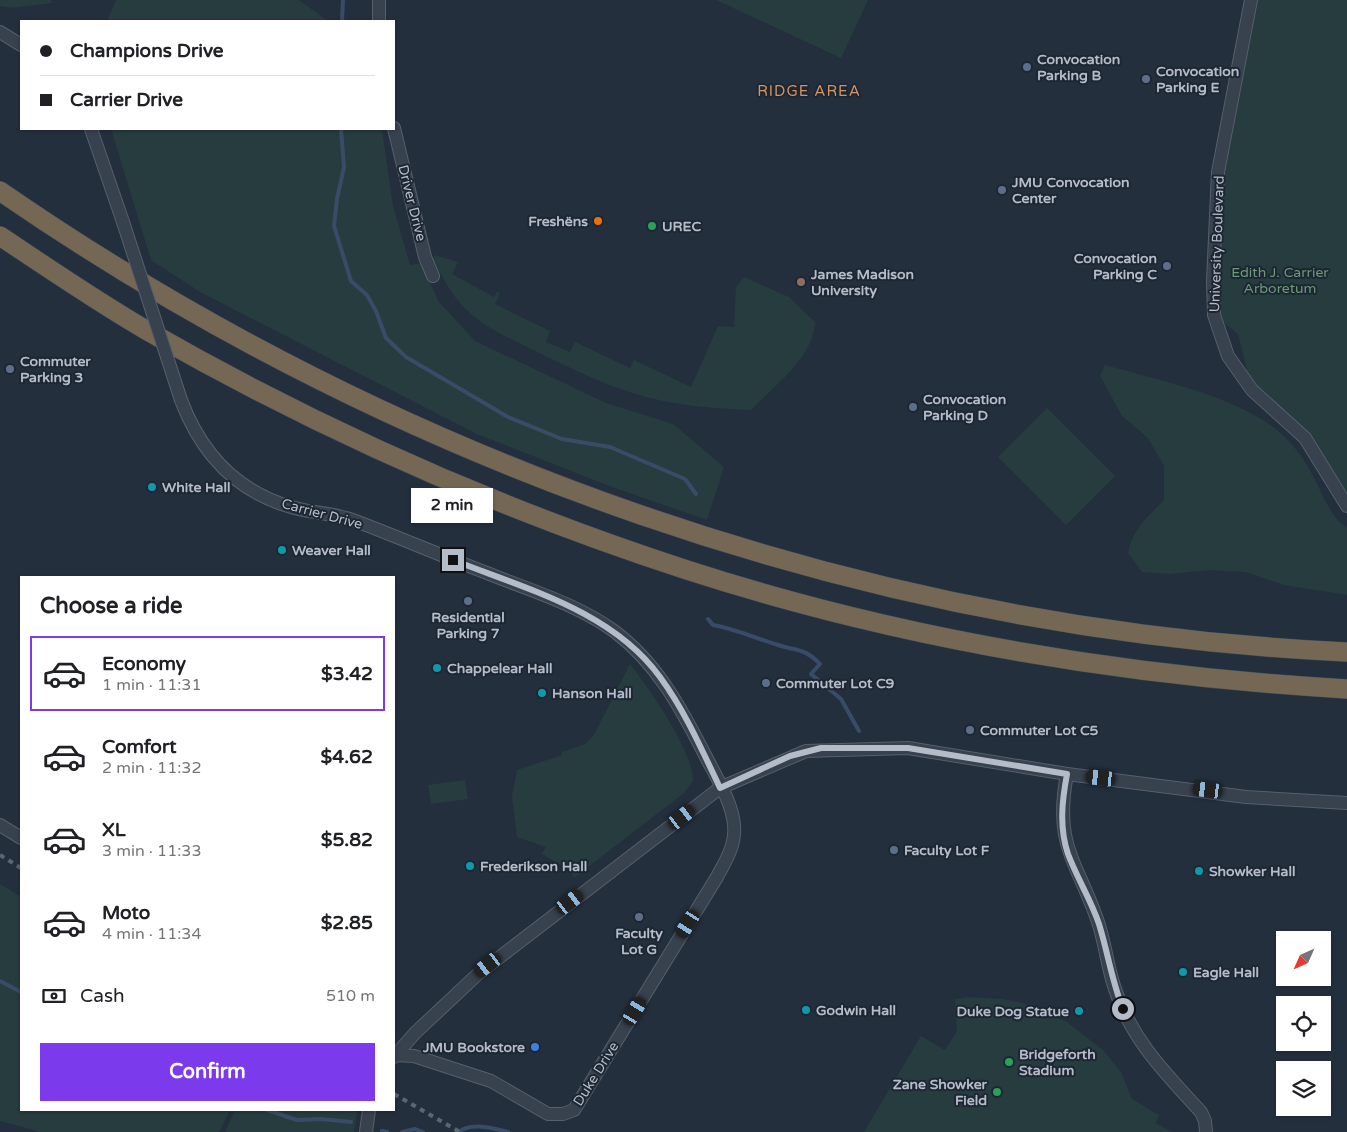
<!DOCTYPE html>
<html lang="en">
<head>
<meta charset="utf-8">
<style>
  body { margin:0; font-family:"Varela Round",sans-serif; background:#f6f6f6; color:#202124; height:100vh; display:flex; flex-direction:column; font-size:19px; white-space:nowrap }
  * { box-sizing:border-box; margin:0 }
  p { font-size:16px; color:#757577 }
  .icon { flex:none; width:28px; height:28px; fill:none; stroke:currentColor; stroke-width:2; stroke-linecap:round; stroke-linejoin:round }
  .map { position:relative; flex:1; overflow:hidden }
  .drawer { position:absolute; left:20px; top:576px; width:375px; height:535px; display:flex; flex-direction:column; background:#fff; border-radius:0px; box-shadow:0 1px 4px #0004 }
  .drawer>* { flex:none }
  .guide { position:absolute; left:20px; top:20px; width:375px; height:110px; border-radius:0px; box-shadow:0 1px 4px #0004; display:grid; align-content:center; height:110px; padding:0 20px; background:#fff }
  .needle { width:32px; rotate:225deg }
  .controls { position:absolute; left:1276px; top:931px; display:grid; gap:10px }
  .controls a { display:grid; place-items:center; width:55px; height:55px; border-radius:0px; background:#fff; box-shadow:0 1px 4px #0004; font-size:25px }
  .end { position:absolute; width:22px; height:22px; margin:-11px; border:6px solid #b4bcc9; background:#111; box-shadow:0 0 0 2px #111 }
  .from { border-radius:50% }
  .bubble { position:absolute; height:35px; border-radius:0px; background:#fff; box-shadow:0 1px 4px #0004; font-size:16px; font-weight:700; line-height:35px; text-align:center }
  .car { position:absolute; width:15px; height:30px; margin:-15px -8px; border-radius:6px; box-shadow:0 0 4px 1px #0007; background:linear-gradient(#222 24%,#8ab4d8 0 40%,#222 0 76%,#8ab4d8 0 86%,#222 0) }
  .guide b { display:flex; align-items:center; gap:18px; height:48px; font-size:19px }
  .guide b+b { border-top:1px solid #e0e0e0 }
  .guide i { width:12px; height:12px; background:#202124 }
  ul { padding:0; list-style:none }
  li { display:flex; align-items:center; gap:15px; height:75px; margin:0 10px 8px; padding:0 10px; border:2px solid transparent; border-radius:0px }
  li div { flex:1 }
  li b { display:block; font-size:19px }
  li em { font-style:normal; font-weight:700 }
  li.active { border-color:#7c3aed }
  li>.icon { width:45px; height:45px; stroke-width:1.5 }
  h2 { padding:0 20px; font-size:22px; line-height:60px }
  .pay { display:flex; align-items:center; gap:12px; height:55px; padding:0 20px; font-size:19px }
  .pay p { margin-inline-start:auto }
  .cta { display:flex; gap:10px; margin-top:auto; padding:10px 20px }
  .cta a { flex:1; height:58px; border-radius:0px; background:#7c3aed; color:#fff; font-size:20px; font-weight:700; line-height:58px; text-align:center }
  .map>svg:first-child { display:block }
</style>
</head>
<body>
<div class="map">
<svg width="1347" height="1132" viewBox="0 0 1347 1132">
  <rect width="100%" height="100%" fill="#242f3e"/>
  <!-- green -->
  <g fill="#263c3f">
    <path d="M0,0H51L52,3L11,8L0,6Z"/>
    <path d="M116,0H299L328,21H107Z"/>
    <path d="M716,0H868L841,58Z"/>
    <path d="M1251,0H1347V506L1305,438L1252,390L1238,334L1214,315L1218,172Z"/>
    <path d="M111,129H382L393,206L410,265L421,263L439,302L475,341L606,403L673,424L724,467L707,520L612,487L477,434L200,292L151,260Z"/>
    <path d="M435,255L458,262L452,274L494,297L497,292L500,293L495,304L550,331L546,342L570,352L575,342L630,368L634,360L691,387L718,326L734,327L736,287L744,277L789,297L815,322C814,357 774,386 751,410C716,409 681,406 646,397C606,386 568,367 531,349C507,337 479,325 461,304C450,292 441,274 433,259Z"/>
    <path d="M1105,365C1160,381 1256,399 1293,446C1300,454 1307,464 1312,474C1322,492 1329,516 1347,528V595L1284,585L1246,572L1210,570L1169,574L1142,572L1128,553C1132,529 1148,517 1164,500V466L1148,438L1122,416L1100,376Z"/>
    <path d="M1047,408L1115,476L1066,525L998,457Z"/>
    <path d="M630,664C648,687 694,752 693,781L684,793L575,877L566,868L542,854L546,847L517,837L512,797L517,770L562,755V752L585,744L594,735Z"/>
    <path d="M465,780L468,799L431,804L428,785Z"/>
    <path d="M0,884L21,897V1110H352L357,1112L354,1132H225L234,1112H229L219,1132H40L0,1121Z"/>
    <path d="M969,997L1003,999L1022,1003L1067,1022L1104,1051L1121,1072L1132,1099L1159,1115L1156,1123L1172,1132H864L921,1036L945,1050L957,1031L955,999Z"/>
  </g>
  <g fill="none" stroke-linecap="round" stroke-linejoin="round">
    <!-- stream -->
    <g stroke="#394c67" stroke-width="4">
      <path d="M342,21L343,0"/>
      <path d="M341,129L344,167L337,199L334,226L351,281L367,295L376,311L386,338L406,357L508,417L562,439L610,447L685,479L696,494"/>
      <path d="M708,619L713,625C736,629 755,638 778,645C796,651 805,648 820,664L811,674L841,699L859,731"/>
      <path d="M0,981L21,992"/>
      <path d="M267,1110L297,1120L321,1119L351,1122"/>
      <path d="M382,1131L387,1132"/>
      <path d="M402,1132L415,1129L423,1132"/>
      <path d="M459,1132C471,1121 495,1129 508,1132"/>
    </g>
    <defs>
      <g id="minor">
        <path d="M379,0V21"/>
        <path d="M1251,0L1218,172L1213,281L1214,315L1228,356L1252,390L1305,438L1347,506"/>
        <path d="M0,32L21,45"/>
        <path d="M394,128L425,257L433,276"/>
        <path d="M91,129L123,222"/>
        <path d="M181,400C201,453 235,491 291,507C311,513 333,513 353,520C398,537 442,556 487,573C529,590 577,604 614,631C657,663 681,708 705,755C717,779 740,813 733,841C731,854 723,865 717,877L574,1110L563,1114H548L491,1081L414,1056L394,1055"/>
        <path d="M1067,774C1054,844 1075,858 1097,919C1105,941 1107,966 1115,989C1131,1039 1166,1074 1201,1112L1205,1121L1206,1132"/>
        <path d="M0,825L21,838"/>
        <path d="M394,1057L415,1033L479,973L720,788L806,751L908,748L1067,774L1246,797L1347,803"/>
        <path d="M366,1132L369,1110"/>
      </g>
      <g id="highway">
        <path d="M0,191C394,463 868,630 1347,652"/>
        <path d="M0,236C48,268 96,301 146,330C317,428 499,509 687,570C900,639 1124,676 1347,689"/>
      </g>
    </defs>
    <!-- minor casing -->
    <use href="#minor" stroke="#565f6c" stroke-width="14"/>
    <!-- highway casing -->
    <use href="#highway" stroke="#434c59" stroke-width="20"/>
    <!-- minor -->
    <use href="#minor" stroke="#38414e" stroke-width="12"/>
    <!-- highway -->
    <use href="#highway" stroke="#746855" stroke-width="19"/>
    <!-- rail -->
    <g stroke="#5a6575" stroke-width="4" stroke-dasharray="5 5" stroke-linecap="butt">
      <path d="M0,855L21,868"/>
      <path d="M394,1094L460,1132"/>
    </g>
    <defs>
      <path id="minor-bridge" d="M123,222L181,400"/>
    </defs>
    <!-- minor-bridge casing -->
    <use href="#minor-bridge" stroke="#565f6c" stroke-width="14" stroke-linecap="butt"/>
    <!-- minor-bridge -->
    <use href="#minor-bridge" stroke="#38414e" stroke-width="12"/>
  </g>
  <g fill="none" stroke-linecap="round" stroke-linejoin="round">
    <!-- route -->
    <path stroke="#b4bcc9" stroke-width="6" d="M453,560C526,589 612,611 660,677C685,711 702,750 720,788L790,756L821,748H908L1067,774C1062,801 1059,827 1068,854C1077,878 1091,900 1099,924C1108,953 1112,982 1123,1009"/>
  </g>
  <!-- markers -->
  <g fill="#5c6f8a" stroke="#1d2633" stroke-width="2">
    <circle cx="1027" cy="67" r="5"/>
    <circle cx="1146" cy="79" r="5"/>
    <circle cx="1002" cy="190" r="5"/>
    <circle cx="1167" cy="266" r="5"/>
    <circle cx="10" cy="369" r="5"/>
    <circle cx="913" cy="407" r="5"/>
    <circle cx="468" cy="601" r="5"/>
    <circle cx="766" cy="683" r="5"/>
    <circle cx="970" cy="730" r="5"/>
    <circle cx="894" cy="850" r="5"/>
    <circle cx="639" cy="917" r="5"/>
  </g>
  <circle fill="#e8710a" stroke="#1d2633" stroke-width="2" cx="598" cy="221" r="5"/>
  <g fill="#2e9e5b" stroke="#1d2633" stroke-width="2">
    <circle cx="652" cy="226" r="5"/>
    <circle cx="1009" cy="1062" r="5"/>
    <circle cx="997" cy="1092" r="5"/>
  </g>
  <circle fill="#8d6e63" stroke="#1d2633" stroke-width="2" cx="801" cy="282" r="5"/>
  <g fill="#0f9aa8" stroke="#1d2633" stroke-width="2">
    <circle cx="152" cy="487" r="5"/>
    <circle cx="282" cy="550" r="5"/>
    <circle cx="437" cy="668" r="5"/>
    <circle cx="542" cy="693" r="5"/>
    <circle cx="470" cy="866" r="5"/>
    <circle cx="1199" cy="871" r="5"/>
    <circle cx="1183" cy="972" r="5"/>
    <circle cx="806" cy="1010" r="5"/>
    <circle cx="1079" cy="1011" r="5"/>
  </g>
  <circle fill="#3f7fe0" stroke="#1d2633" stroke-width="2" cx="535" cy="1047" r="5"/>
  <g text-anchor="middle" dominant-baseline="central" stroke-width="4" stroke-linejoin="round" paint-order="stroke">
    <!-- poi labels -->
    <g font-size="14" font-weight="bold" fill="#b4bcc9" stroke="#1d2633" text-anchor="start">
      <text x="1037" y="59">Convocation<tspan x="1037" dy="16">Parking B</tspan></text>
      <text x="1156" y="71">Convocation<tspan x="1156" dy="16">Parking E</tspan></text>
      <text x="1012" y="182">JMU Convocation<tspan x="1012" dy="16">Center</tspan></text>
      <text x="588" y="221" text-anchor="end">Freshëns</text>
      <text x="662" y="226">UREC</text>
      <text x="1157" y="258" text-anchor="end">Convocation<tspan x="1157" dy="16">Parking C</tspan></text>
      <text x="811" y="274">James Madison<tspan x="811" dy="16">University</tspan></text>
      <text x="20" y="361">Commuter<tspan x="20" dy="16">Parking 3</tspan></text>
      <text x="923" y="399">Convocation<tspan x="923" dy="16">Parking D</tspan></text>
      <text x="162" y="487">White Hall</text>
      <text x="292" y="550">Weaver Hall</text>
      <text x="468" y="617" text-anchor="middle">Residential<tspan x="468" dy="16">Parking 7</tspan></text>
      <text x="447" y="668">Chappelear Hall</text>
      <text x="776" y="683">Commuter Lot C9</text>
      <text x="552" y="693">Hanson Hall</text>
      <text x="980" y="730">Commuter Lot C5</text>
      <text x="904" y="850">Faculty Lot F</text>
      <text x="480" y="866">Frederikson Hall</text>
      <text x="1209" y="871">Showker Hall</text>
      <text x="639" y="933" text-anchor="middle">Faculty<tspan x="639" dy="16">Lot G</tspan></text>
      <text x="1193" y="972">Eagle Hall</text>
      <text x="816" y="1010">Godwin Hall</text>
      <text x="1069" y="1011" text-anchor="end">Duke Dog Statue</text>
      <text x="525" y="1047" text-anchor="end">JMU Bookstore</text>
      <text x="1019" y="1054">Bridgeforth<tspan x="1019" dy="16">Stadium</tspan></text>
      <text x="987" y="1084" text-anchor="end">Zane Showker<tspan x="987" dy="16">Field</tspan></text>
    </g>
    <!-- street labels -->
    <g font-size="14" fill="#b4bcc9" stroke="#1d2633">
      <text transform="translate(412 203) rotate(76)">Driver Drive</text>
      <text transform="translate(1217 244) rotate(-88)">University Boulevard</text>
      <text transform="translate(322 514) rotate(15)">Carrier Drive</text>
      <text transform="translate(596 1074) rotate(-58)">Duke Drive</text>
    </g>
    <!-- park labels -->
    <g font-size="14" fill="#6b9a76" stroke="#1d2633">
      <text x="1280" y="272">Edith J. Carrier<tspan x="1280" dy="16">Arboretum</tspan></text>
    </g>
    <!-- neighbourhood labels -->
    <g font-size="15" letter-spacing="1" fill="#d59563" stroke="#1d2633">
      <text x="809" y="91">RIDGE AREA</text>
    </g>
  </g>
</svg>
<div class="controls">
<a><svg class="needle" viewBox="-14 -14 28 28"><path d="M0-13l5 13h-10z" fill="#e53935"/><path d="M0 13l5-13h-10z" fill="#757577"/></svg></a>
<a><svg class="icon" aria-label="locate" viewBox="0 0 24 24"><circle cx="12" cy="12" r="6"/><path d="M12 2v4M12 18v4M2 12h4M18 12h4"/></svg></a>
<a><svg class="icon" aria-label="layers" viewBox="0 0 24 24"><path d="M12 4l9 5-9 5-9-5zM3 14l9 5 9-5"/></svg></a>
</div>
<i class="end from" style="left:1123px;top:1009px"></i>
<i class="end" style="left:453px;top:560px"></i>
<div class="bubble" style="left:411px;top:488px;width:82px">2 min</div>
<i class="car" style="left:1101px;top:778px;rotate:276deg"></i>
<i class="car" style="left:1208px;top:790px;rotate:277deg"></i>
<i class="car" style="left:682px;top:817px;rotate:52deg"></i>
<i class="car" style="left:570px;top:902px;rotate:53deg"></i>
<i class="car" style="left:688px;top:924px;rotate:212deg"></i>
<i class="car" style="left:488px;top:965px;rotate:232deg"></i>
<i class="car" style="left:635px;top:1011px;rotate:31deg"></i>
<div class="guide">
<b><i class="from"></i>Champions Drive</b>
<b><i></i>Carrier Drive</b>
</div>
<section class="drawer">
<h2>Choose a ride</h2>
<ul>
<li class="active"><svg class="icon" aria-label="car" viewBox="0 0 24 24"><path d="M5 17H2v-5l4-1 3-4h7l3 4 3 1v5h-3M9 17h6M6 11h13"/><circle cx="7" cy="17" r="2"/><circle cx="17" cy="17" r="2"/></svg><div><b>Economy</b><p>1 min · 11:31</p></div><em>$3.42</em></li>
<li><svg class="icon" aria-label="car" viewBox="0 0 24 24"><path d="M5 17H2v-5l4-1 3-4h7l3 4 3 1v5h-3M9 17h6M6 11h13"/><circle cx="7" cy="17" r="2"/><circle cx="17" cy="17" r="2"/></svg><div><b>Comfort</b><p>2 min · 11:32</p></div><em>$4.62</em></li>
<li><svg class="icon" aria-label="car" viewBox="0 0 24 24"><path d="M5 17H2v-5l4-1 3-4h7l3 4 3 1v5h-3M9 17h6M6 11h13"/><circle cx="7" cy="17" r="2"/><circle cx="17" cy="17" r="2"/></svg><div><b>XL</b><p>3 min · 11:33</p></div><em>$5.82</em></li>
<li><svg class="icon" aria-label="car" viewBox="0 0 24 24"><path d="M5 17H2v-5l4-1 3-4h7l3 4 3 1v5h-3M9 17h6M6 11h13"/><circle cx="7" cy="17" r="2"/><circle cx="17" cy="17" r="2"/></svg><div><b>Moto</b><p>4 min · 11:34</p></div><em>$2.85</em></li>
</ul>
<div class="pay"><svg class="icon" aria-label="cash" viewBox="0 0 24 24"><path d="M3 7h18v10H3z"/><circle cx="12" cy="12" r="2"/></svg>Cash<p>510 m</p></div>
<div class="cta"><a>Confirm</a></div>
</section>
</div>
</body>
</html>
